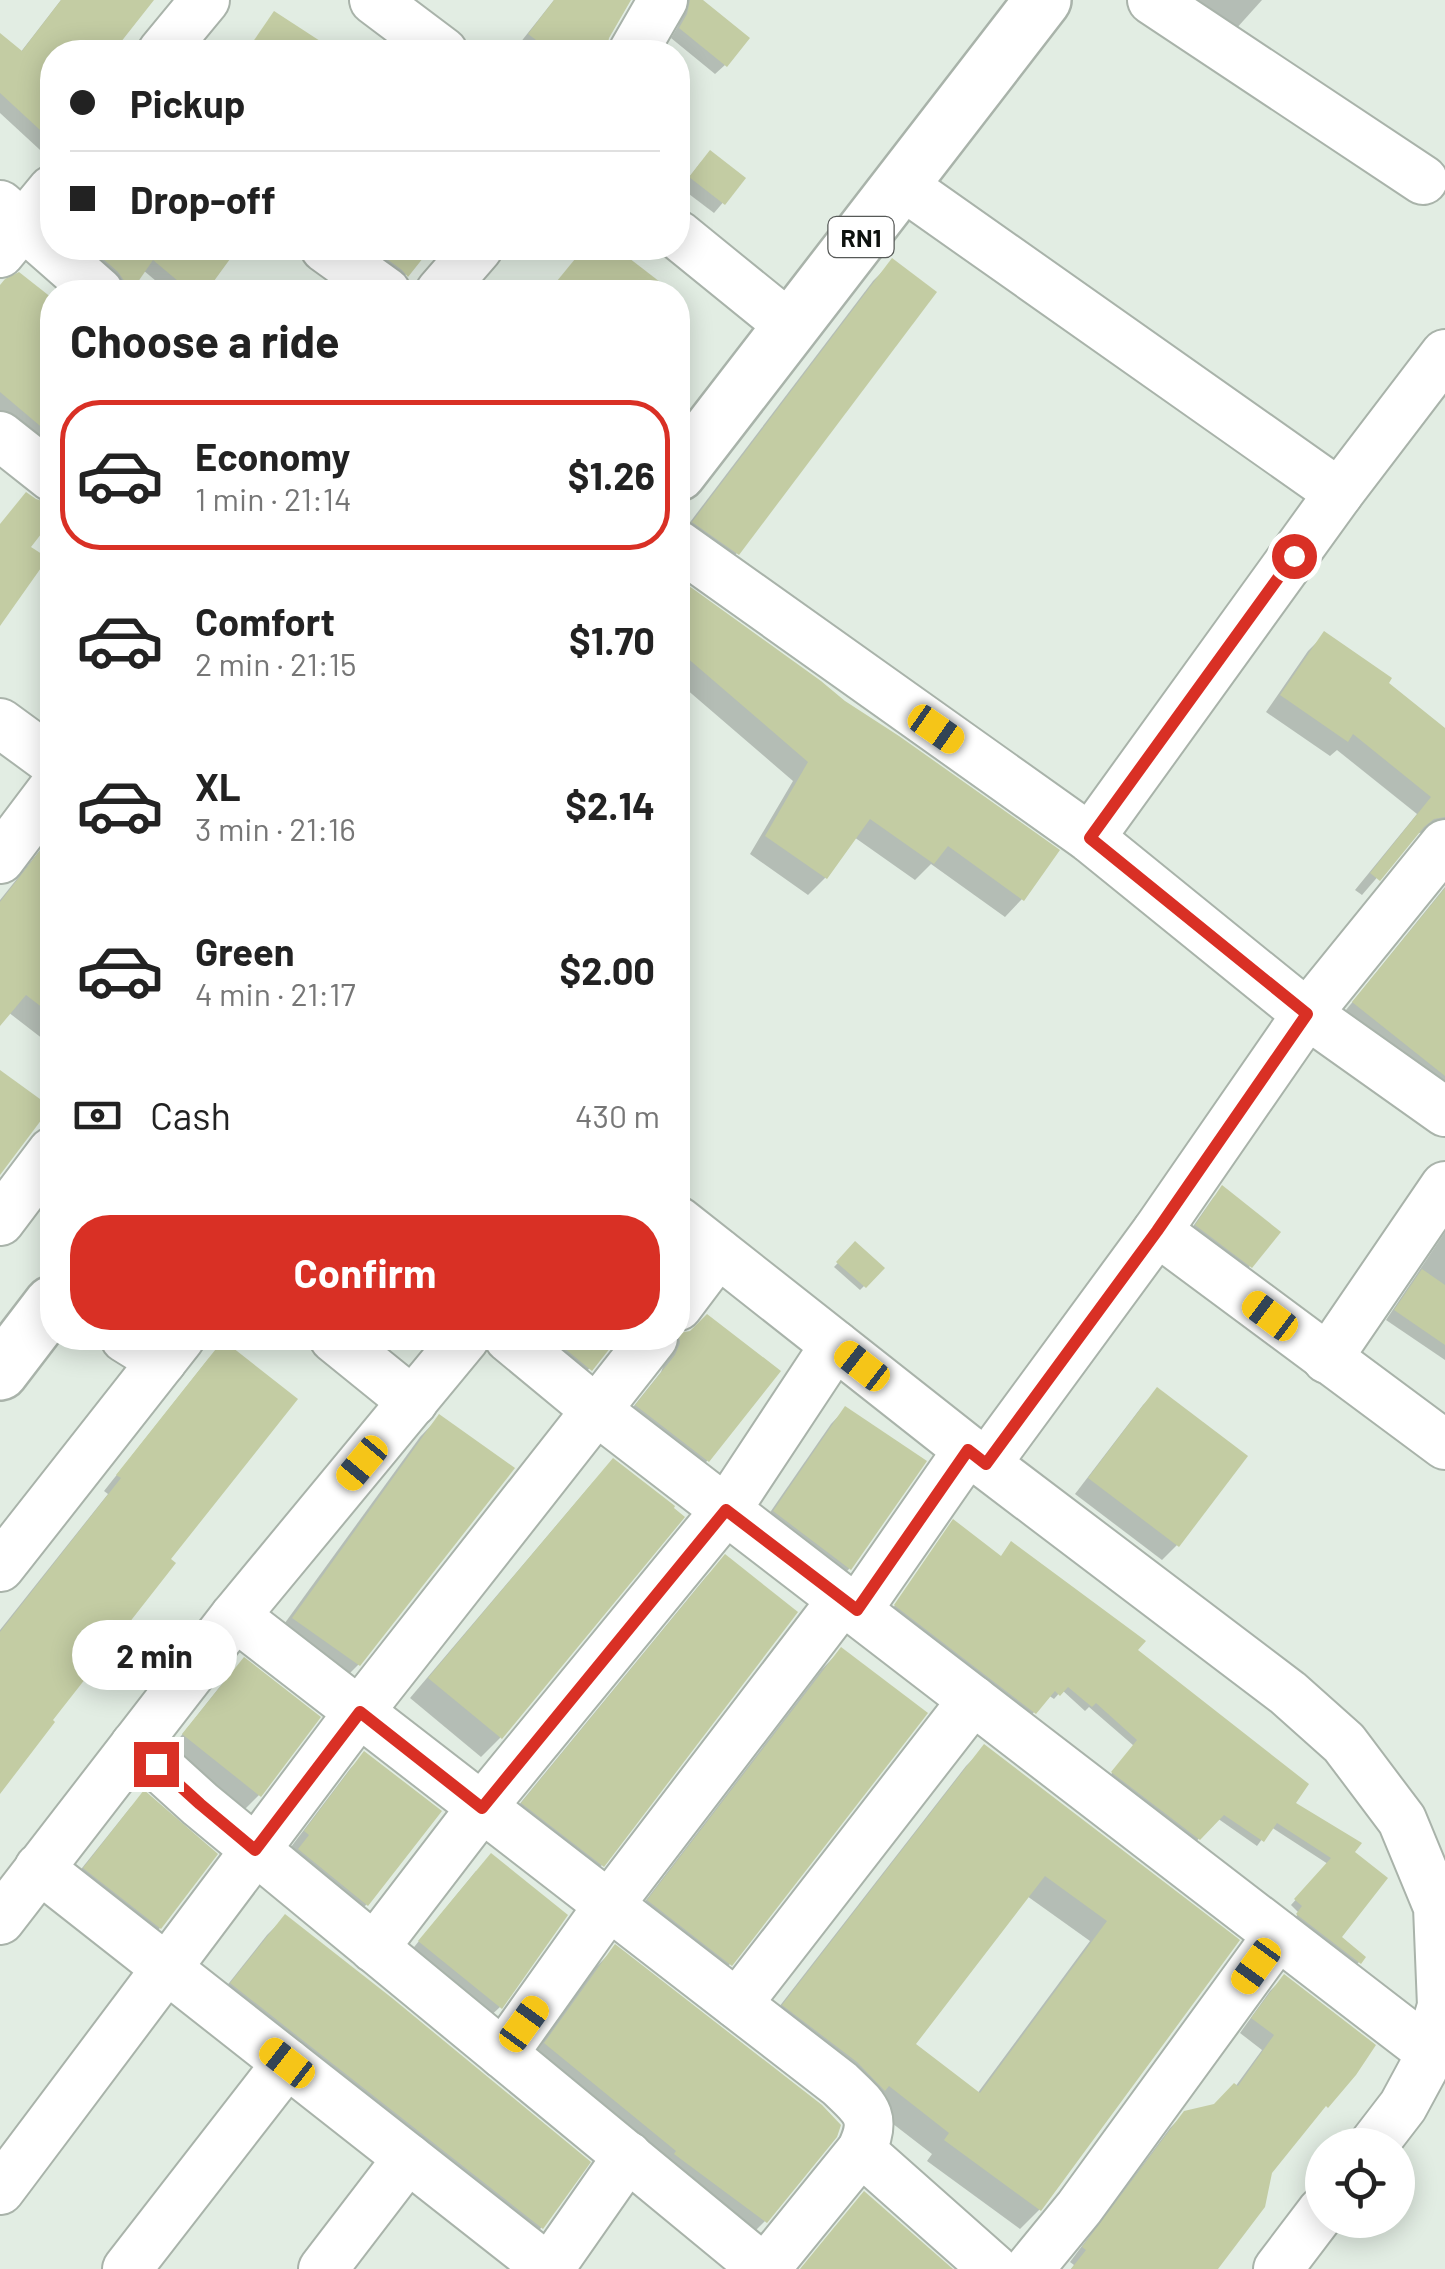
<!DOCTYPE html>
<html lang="en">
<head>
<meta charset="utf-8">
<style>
  body { margin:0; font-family:Barlow,sans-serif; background:#f2f2f2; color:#222; height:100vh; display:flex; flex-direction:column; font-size:38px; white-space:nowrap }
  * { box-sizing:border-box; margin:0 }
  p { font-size:32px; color:#767676 }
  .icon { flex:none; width:55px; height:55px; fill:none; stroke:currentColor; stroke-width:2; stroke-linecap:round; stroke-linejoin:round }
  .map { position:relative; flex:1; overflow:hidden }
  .panel { position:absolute; left:40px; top:280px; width:650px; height:1070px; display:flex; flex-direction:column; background:#fff; border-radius:40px; box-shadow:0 5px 25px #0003 }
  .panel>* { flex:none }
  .top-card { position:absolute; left:40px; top:40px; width:650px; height:220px; border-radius:40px; box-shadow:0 5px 25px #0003; display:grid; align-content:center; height:220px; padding:0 30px; background:#fff }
  .controls { position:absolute; left:1305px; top:2128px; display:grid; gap:20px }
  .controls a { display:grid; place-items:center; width:110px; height:110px; border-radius:50%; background:#fff; box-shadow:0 5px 25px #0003; font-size:50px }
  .end { position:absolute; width:45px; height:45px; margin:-22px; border:12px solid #d93025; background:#fff; box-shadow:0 0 0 5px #fff }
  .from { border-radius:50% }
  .bubble { position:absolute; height:70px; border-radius:35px; background:#fff; box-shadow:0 5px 25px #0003; font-size:32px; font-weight:700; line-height:70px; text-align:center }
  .car { position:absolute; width:30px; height:60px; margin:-30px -15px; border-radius:12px; box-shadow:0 0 8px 2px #0007; background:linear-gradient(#f5c518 24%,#345 0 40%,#f5c518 0 76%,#345 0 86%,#f5c518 0) }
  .top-card b { display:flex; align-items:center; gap:35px; height:95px; font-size:38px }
  .top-card b+b { border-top:2px solid #e0e0e0 }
  .top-card i { width:25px; height:25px; background:#222 }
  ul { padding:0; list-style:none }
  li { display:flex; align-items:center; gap:30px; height:150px; margin:0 20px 15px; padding:0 10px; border:5px solid transparent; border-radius:40px }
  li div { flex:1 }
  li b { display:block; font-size:38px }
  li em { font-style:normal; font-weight:700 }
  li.selected { border-color:#d93025 }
  li>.icon { width:90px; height:90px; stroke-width:1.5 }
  h2 { padding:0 30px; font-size:45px; line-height:120px }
  .pay { display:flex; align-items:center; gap:25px; height:110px; padding:0 30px; font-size:38px }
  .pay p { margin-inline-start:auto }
  .action { display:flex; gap:20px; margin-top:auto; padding:20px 30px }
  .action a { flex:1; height:115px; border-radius:40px; background:#d93025; color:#fff; font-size:40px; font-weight:700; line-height:115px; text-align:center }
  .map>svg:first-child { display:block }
</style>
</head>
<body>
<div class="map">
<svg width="1445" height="2269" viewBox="0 0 1445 2269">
  <rect width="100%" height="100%" fill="#e2ede3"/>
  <!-- shadow -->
  <g fill="#0003" fill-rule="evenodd">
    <path d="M61,0H150L110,52H52V161L0,113V37L20,53Z"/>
    <path d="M554,0H628L607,37L604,52H522L516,48Z"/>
    <path d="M679,0H699L725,65L715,74L671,38L678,26L682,12Z"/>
    <path d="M1167,0H1262L1226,40Z"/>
    <path d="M701,162L743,179L714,213L681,188Z"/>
    <path d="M106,248H235L203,292H169L143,270L128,292H115L92,268Z"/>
    <path d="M360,248H428L397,285Z"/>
    <path d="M585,248H612L661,286L656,292H550Z"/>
    <path d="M892,262L737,553L718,572L678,538L873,281Z"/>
    <path d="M19,275L52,302V458L0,410V288Z"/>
    <path d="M678,581L820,683L843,703L1022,899L1005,917L931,864L915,880L854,837L825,878L808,895L750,854L793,781L678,682Z"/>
    <path d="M1324,635L1445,731V838L1433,832L1418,833L1412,837L1362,895L1355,890L1417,814L1337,750L1330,756L1266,712L1308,651Z"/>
    <path d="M52,835V1046L8,1012L0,1022V900Z"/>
    <path d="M1445,887V1104L1338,1020Z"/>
    <path d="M1222,1189L1250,1266L1241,1275L1187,1235L1213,1198Z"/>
    <path d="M1445,1232V1360L1386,1320Z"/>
    <path d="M856,1244L882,1268L860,1290L834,1267Z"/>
    <path d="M680,1335L777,1371L707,1461L693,1475L622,1421L661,1372L666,1359V1350Z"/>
    <path d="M520,1338H615L576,1384Z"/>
    <path d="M209,1358L167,1559L0,1789V1630L108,1494L104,1491Z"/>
    <path d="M1157,1391L1245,1457L1177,1545L1162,1560L1075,1494L1143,1405Z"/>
    <path d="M845,1409L849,1569L835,1583L760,1527L831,1424Z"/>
    <path d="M439,1417L512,1469L358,1665L339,1684L274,1638L420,1437Z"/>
    <path d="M594,1481L500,1738L481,1757L410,1698Z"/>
    <path d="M949,1527L1134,1650L1293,1804L1352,1853L1338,1937L1363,1958L1354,1967L1293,1920L1299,1913L1291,1905L1328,1864L1271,1827L1257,1846L1217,1818L1194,1844L1108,1778L1134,1746L1089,1707L1085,1711L1062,1690L1054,1699L1048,1695L1030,1717L891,1611Z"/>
    <path d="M726,1557L602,1865L583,1884L504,1823L706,1577Z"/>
    <path d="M841,1650L730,1964L711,1983L630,1921L822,1669Z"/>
    <path d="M229,1675L259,1795L245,1809L170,1750Z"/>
    <path d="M985,1747L1237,1941L1039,2210L1020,2229L927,2161L932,2154L765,2025L966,1766ZM1027,1896L1090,1941L977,2094L913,2044Z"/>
    <path d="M364,1754L438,1811L366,1905L351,1919L285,1864L296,1850L291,1847L350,1769Z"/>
    <path d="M144,1794L160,1928L145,1942L70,1883L130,1808Z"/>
    <path d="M476,1871L500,2007L485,2021L406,1957Z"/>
    <path d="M285,1917L587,2162L541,2228L523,2246L214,2002L267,1935Z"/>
    <path d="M615,1948L765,2221L746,2240L527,2064L596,1967Z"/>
    <path d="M1284,1977L1270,2172L1214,2269H1071L1074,2265L1070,2262L1170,2128L1185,2113L1214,2107L1235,2087L1262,2050L1240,2033L1270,1991Z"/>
  </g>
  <!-- building -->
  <g fill="#c3cca3" fill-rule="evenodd">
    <path d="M61,0H154L113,52H52V141L0,93V33L22,51Z"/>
    <path d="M554,0H631L609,38L606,52H552L528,34Z"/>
    <path d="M690,0H703L750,38L727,67L679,28L687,14Z"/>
    <path d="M274,11L337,52H246Z"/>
    <path d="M710,150L746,178L725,205L689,177Z"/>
    <path d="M107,248H238L206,292H191L153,260L131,292L126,289L125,282L118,272L101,257Z"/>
    <path d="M384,248H431L408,277L402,270L379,253Z"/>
    <path d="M584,248H616L673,292H548Z"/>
    <path d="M892,258L937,292L739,555L692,522Z"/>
    <path d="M19,272L52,298V436L0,392V285L5,279Z"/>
    <path d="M26,492L36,499L52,504V520L31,547L48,558L0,626V524Z"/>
    <path d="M678,578L821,681L845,701L899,736L1060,850L1024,901L948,846L934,864L870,819L827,879L765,836L808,762L678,650Z"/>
    <path d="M1324,631L1392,678L1389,683L1445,728V817L1434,819L1424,827L1380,881L1370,873L1431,797L1353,734L1348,742L1280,695Z"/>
    <path d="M52,835V1015L26,995L0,1026V902Z"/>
    <path d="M1445,888V1076L1352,1002Z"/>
    <path d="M0,1070L51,1107L0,1175Z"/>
    <path d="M1222,1185L1281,1232L1252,1268L1195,1225Z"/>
    <path d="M855,1241L885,1268L866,1288L836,1262Z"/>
    <path d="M1422,1269L1445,1285V1345L1394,1310Z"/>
    <path d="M707,1314L781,1371L709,1462L635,1405L675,1355L680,1343L679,1333L690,1331Z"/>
    <path d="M552,1338H618L592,1371Z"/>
    <path d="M223,1340L298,1399L171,1559L176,1563L53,1720L55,1722L0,1794V1632L121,1478L116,1475Z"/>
    <path d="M1157,1387L1248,1456L1179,1547L1088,1478Z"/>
    <path d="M845,1406L927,1461L851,1570L773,1511Z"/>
    <path d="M439,1414L515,1468L360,1666L292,1618Z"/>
    <path d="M613,1458L675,1506L674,1508L685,1517L502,1739L428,1678Z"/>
    <path d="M953,1519L1001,1556L1011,1541L1146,1641L1138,1650L1309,1784L1296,1803L1362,1843L1355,1852L1388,1878L1342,1937L1366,1957L1361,1964L1296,1914L1302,1906L1294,1899L1331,1858L1277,1823L1264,1842L1224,1815L1200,1840L1111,1772L1137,1740L1096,1703L1092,1707L1068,1687L1060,1696L1055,1691L1036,1714L894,1605Z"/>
    <path d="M725,1554L798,1612L604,1867L521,1803Z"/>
    <path d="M841,1647L928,1713L732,1966L647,1900Z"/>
    <path d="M244,1657L321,1717L261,1797L182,1734Z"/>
    <path d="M984,1744L1240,1940L1041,2211L944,2140L949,2133L889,2086L885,2091L857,2062L782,2005ZM1045,1876L1107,1921L980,2093L916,2044Z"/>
    <path d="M364,1751L442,1811L368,1906L298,1849L309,1835L304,1831Z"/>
    <path d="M144,1790L218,1854L161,1929L83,1868Z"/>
    <path d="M491,1853L568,1915L502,2009L418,1941Z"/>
    <path d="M285,1914L392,1998L591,2162L543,2229L230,1983Z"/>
    <path d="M615,1944L822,2105L841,2125L837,2137L767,2223L674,2154L676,2151L544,2043Z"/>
    <path d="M1284,1974L1376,2045L1356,2075L1328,2108L1326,2106L1272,2173L1265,2207L1218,2269H1071L1086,2250L1082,2247L1184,2111L1214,2104L1234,2083L1238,2086L1274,2035L1251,2018Z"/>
    <path d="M864,2191L953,2269H800Z"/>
  </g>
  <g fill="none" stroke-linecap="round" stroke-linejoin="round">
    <defs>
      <g id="minor">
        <path d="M374,0L443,52"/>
        <path d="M1152,0L1423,180"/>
        <path d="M162,52L205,0"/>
        <path d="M633,52L663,0"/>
        <path d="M902,185L1339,493"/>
        <path d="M0,205L99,292"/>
        <path d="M678,235L790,326"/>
        <path d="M325,248L386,292"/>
        <path d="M0,253L52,190"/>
        <path d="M440,292L478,248"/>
        <path d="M0,436L52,477"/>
        <path d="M678,545L1090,838L1307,1014L1445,1112"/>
        <path d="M0,723L52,761"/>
        <path d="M1090,838L1339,493L1445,354"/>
        <path d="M0,859L52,790"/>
        <path d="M0,1221L52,1152"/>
        <path d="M678,1221L986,1464L1288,1693L1344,1743L1402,1820L1438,1907L1442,2006L1423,2069L1403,2106L1373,2145"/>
        <path d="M1157,1231L1445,1445"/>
        <path d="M678,1306L718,1253"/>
        <path d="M125,1338L162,1361"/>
        <path d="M334,1338L413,1402"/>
        <path d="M509,1338L596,1410L1429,2051"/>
        <path d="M1327,1359L1445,1186"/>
        <path d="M986,1464L1157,1231L1307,1014L1445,844"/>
        <path d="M0,1567L180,1338"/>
        <path d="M857,1610L968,1450"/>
        <path d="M235,1616L840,2084C865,2108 878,2116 861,2151L765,2269"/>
        <path d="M135,1745L200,1804L764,2269"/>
        <path d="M39,1868L549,2269"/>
        <path d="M0,1920L235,1616L465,1338"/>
        <path d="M374,1948L482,1807L726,1510L835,1345"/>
        <path d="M737,2004L973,1700"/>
        <path d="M503,2054L609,1905L843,1599"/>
        <path d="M861,2151L994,2269"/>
        <path d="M0,2190L359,1712L653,1338"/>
        <path d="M127,2269L287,2063"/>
        <path d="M323,2269L408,2158"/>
        <path d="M549,2269L628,2156"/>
        <path d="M1029,2269L1079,2208L1278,1935"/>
        <path d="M1278,2269L1322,2211"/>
      </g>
      <g id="highway">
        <path d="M678,473L1043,0"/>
        <path d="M0,1372L52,1304"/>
      </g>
    </defs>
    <!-- minor casing -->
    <use href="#minor" stroke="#a9b3aa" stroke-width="52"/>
    <!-- highway casing -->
    <use href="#highway" stroke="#a9b3aa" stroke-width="60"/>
    <!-- minor -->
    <use href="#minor" stroke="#fff" stroke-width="48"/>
    <!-- highway -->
    <use href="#highway" stroke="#fff" stroke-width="55"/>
  </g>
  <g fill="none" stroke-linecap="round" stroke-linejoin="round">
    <!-- route -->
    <path stroke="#d93025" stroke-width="12" d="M156,1764L200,1804L255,1850L360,1712L482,1808L726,1510L857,1610L968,1450L986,1464L1157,1231L1307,1014L1090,838L1294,556"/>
  </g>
  <g text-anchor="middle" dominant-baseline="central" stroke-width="8" stroke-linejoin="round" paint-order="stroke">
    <!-- shield labels -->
    <rect fill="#fff" stroke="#565957" stroke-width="2.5" x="828.5" y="217" width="65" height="40" rx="8"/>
    <g font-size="25" font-weight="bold" fill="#0e120f">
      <text x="861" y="237">RN1</text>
    </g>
  </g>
</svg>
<div class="controls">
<a><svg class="icon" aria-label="locate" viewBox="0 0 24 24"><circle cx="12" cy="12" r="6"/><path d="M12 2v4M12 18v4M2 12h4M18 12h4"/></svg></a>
</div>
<i class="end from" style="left:1294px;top:556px"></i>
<i class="end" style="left:156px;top:1764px"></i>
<div class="bubble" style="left:72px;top:1620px;width:165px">2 min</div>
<i class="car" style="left:936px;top:729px;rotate:125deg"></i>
<i class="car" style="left:1270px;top:1316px;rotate:307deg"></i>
<i class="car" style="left:862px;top:1366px;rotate:308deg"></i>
<i class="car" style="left:362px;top:1463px;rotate:220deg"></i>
<i class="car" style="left:1256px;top:1966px;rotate:216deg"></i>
<i class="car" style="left:524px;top:2024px;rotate:36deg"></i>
<i class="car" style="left:287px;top:2063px;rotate:308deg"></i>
<div class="top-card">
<b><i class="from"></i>Pickup</b>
<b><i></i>Drop-off</b>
</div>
<section class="panel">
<h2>Choose a ride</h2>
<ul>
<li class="selected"><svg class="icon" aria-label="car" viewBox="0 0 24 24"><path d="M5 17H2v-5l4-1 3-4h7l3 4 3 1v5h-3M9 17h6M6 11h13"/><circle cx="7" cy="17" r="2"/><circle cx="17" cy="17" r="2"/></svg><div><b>Economy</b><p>1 min · 21:14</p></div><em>$1.26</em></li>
<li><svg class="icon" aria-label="car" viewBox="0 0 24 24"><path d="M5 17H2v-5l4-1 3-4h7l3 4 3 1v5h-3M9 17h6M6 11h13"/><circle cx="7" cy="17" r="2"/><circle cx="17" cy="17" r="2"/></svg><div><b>Comfort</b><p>2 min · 21:15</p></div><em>$1.70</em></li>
<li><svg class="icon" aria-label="car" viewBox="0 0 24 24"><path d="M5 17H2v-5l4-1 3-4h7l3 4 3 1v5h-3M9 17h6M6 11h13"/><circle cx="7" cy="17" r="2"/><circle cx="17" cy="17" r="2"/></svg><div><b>XL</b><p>3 min · 21:16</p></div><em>$2.14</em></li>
<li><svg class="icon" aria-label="car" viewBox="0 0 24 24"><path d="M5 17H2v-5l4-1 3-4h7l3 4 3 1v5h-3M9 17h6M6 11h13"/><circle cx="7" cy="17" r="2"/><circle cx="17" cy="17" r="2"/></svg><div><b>Green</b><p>4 min · 21:17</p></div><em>$2.00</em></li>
</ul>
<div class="pay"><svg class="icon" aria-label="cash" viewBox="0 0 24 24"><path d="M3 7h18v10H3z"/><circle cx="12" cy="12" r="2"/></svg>Cash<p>430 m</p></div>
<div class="action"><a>Confirm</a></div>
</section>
</div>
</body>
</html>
